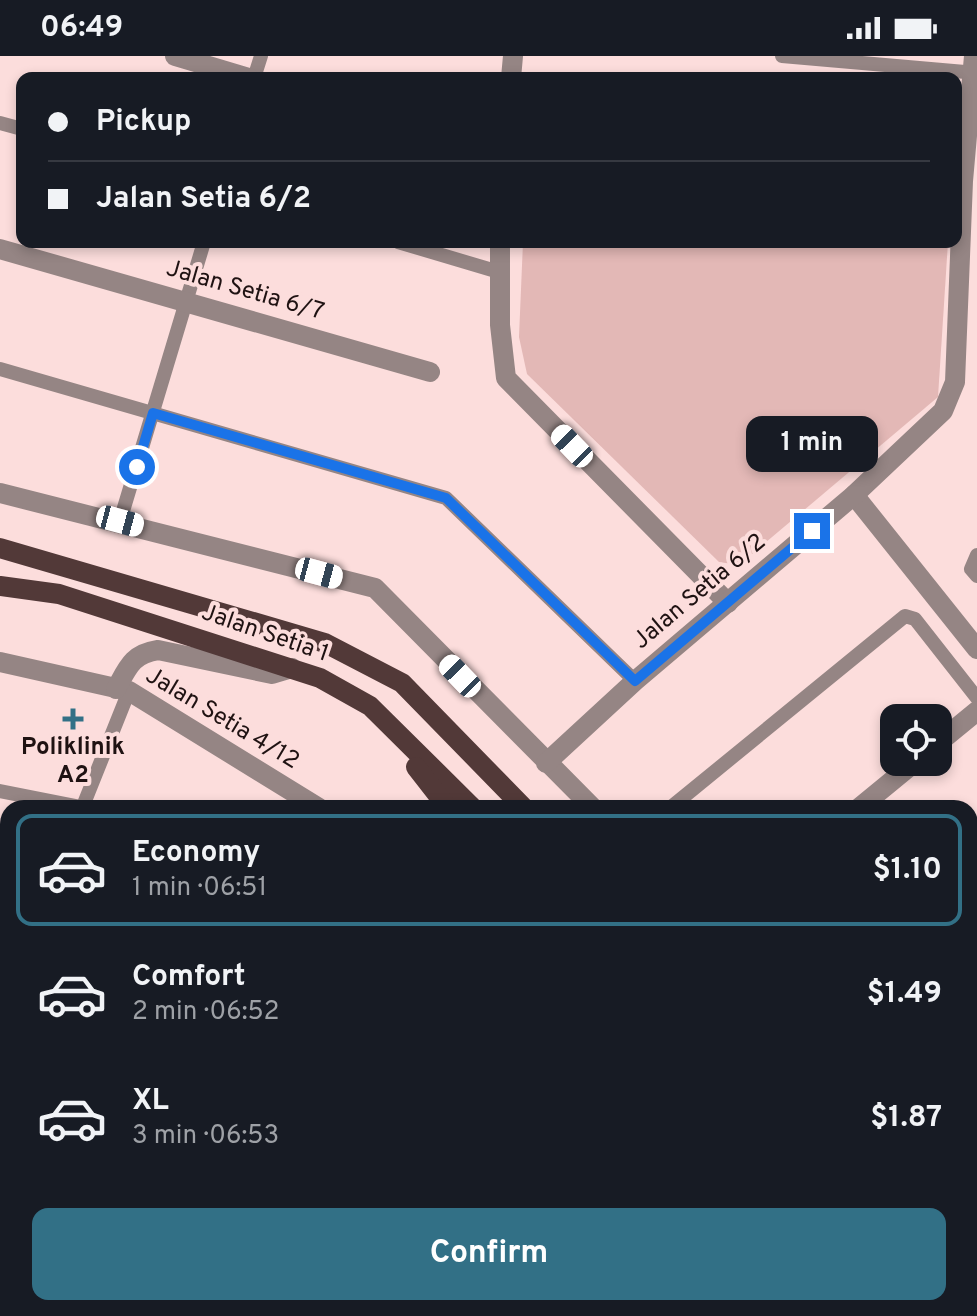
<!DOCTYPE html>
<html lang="en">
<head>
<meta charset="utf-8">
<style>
  body { margin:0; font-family:Overpass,sans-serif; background:#20242c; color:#f1f3f6; height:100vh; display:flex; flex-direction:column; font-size:30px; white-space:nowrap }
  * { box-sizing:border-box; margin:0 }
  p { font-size:26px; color:#9ea1a6 }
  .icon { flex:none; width:44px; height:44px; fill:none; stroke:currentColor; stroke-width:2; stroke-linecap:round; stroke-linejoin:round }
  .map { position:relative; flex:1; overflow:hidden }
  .side { position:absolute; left:0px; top:744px; width:978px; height:516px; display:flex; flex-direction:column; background:#171b24; border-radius:24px 24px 0 0; box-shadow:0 4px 12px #0003 }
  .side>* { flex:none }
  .hud { position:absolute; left:16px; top:16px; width:946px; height:176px; border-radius:16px; box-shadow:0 4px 12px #0003; display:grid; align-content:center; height:176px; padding:0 32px; background:#171b24 }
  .controls { position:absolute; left:880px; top:648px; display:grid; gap:16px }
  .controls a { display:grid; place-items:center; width:72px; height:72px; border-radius:16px; background:#171b24; box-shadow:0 4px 12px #0003; font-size:40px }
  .end { position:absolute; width:36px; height:36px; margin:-18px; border:10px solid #1a73e8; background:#fff; box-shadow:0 0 0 4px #fff }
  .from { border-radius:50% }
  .bubble { position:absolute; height:56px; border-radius:16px; background:#171b24; box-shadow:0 4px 12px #0003; font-size:26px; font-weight:700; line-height:56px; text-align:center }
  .car { position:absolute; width:24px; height:48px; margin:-24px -12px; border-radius:10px; box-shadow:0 0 6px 2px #0007; background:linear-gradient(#fff 24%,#345 0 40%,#fff 0 76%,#345 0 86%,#fff 0) }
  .hud b { display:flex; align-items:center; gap:28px; height:76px; font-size:30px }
  .hud b+b { border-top:2px solid #363941 }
  .hud i { width:20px; height:20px; background:#f1f3f6 }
  ul { padding:14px 0 0; list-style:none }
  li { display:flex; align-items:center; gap:24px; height:112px; margin:0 16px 12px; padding:0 16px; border:4px solid transparent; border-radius:16px }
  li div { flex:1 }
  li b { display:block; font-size:30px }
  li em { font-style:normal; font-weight:700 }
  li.on { border-color:#327086 }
  li>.icon { width:72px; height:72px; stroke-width:1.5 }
  .action { display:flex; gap:16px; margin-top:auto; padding:16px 32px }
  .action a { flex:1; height:92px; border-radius:16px; background:#327086; color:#fff; font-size:32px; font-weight:700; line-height:92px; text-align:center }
  .status { display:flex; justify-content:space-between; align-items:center; height:56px; padding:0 40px; background:#171b24; direction:ltr }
  .status svg { height:22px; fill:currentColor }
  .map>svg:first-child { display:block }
</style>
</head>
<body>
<div class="status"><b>06:49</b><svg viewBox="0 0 49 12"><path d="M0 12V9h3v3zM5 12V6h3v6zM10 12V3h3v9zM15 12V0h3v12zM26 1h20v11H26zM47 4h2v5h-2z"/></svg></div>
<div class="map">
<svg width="977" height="1260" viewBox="0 0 977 1260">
  <rect width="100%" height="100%" fill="#fcdddc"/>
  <!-- green -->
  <path fill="#e3b8b6" d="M523,186H948L938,341L739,509L719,506L527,318L519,281Z"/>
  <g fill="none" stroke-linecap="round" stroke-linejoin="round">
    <!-- lane -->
    <g stroke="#958584" stroke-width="14">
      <path d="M782,0L977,17"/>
      <path d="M254,22L261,0"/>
      <path d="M0,67L22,73"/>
      <path d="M398,186L499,216"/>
      <path d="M0,313L446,442L635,625"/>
      <path d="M120,465L204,186"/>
      <path d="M977,499L971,513L977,520"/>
      <path d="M0,735L86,752"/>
      <path d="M83,750L129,635"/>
      <path d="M670,752L905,560L915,563L977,642"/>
      <path d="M970,805L977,800"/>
      <path d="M0,1226L8,1213"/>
      <path d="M458,1252L466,1260"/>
      <path d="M750,1252L758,1260"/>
      <path d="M648,1260L656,1252"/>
    </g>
    <!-- street -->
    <g stroke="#958584" stroke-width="20">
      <path d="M175,0L249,22"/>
      <path d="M511,22L513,0"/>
      <path d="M500,186V269L506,322L728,547"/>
      <path d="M0,193L430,316"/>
      <path d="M0,437L375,532L593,752"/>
      <path d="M854,439L977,593"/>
      <path d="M0,606L129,635L319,752"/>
      <path d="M116,633C128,611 132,598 158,594L272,618L292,612"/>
      <path d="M938,687L977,655"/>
      <path d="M546,707L635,625L854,439L943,355L955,326L963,125L974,0"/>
      <path d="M859,752L915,706"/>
      <path d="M0,861L8,866"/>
      <path d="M970,939L977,934"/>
      <path d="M0,977L8,963"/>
      <path d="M970,1112L977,1103"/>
      <path d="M970,1130L977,1144"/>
      <path d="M321,1252L329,1260"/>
      <path d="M604,1252L612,1260"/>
      <path d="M882,1252L891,1260"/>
      <path d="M114,1260L119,1252"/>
      <path d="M286,1260L291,1252"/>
    </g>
    <!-- secondary -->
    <g stroke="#6e5857" stroke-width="20">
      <path d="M970,1002L977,996"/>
      <path d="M970,1038L977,1032"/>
      <path d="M177,1260L182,1252"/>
      <path d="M225,1260L230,1252"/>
    </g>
    <!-- primary -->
    <g stroke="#523938" stroke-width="20">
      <path d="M0,492L325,587L402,627L524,752"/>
      <path d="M0,530L59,538L320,622L370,650L473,752"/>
      <path d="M416,711L448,752"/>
      <path d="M970,1201L977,1208"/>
      <path d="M961,1252L969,1260"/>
    </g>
  </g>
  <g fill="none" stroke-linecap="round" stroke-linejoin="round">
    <!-- route -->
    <path stroke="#1a73e8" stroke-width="10" d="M137,411L153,357L446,442L635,625L812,475"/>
  </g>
  <!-- markers -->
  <path fill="#327086" stroke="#fcdddc" stroke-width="3" d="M69 651h8v8h8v8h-8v8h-8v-8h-8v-8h8z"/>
  <g text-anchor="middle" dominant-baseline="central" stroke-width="8" stroke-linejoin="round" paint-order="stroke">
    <!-- street labels -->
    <g font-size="24" fill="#1f1212" stroke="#fcdddc">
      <text transform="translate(245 235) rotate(16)">Jalan Setia 6/7</text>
      <text transform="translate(700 536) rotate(-40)">Jalan Setia 6/2</text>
      <text transform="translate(265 578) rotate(19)">Jalan Setia 1</text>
      <text transform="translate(222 663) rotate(31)">Jalan Setia 4/12</text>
    </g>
    <!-- poi labels -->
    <g font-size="24" font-weight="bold" fill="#1f1212" stroke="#fcdddc">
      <text x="73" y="692">Poliklinik<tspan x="73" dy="28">A2</tspan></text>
    </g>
  </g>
</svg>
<div class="controls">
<a><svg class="icon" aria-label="locate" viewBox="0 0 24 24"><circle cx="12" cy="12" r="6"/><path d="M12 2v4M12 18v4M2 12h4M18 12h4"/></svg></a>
</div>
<i class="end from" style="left:137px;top:411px"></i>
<i class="end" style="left:812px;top:475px"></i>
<div class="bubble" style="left:746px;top:360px;width:132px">1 min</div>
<i class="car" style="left:572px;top:390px;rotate:316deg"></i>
<i class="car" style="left:120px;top:465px;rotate:105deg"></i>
<i class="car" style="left:319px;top:517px;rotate:105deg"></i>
<i class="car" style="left:460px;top:620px;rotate:316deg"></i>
<div class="hud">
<b><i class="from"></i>Pickup</b>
<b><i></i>Jalan Setia 6/2</b>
</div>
<section class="side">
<ul>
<li class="on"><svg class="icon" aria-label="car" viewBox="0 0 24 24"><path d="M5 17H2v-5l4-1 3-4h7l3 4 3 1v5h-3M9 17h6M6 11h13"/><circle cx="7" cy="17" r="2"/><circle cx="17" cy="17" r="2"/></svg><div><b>Economy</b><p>1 min · 06:51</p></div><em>$1.10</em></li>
<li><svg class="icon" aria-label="car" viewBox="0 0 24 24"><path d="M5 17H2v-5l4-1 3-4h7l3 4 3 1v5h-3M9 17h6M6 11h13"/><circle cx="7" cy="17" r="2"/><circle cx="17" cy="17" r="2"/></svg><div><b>Comfort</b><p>2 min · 06:52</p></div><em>$1.49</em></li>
<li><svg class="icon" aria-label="car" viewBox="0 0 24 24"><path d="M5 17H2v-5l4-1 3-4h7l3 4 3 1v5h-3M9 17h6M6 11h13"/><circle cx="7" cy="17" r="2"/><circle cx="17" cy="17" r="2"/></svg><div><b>XL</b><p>3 min · 06:53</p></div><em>$1.87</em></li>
</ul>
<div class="action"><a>Confirm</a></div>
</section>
</div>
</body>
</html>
